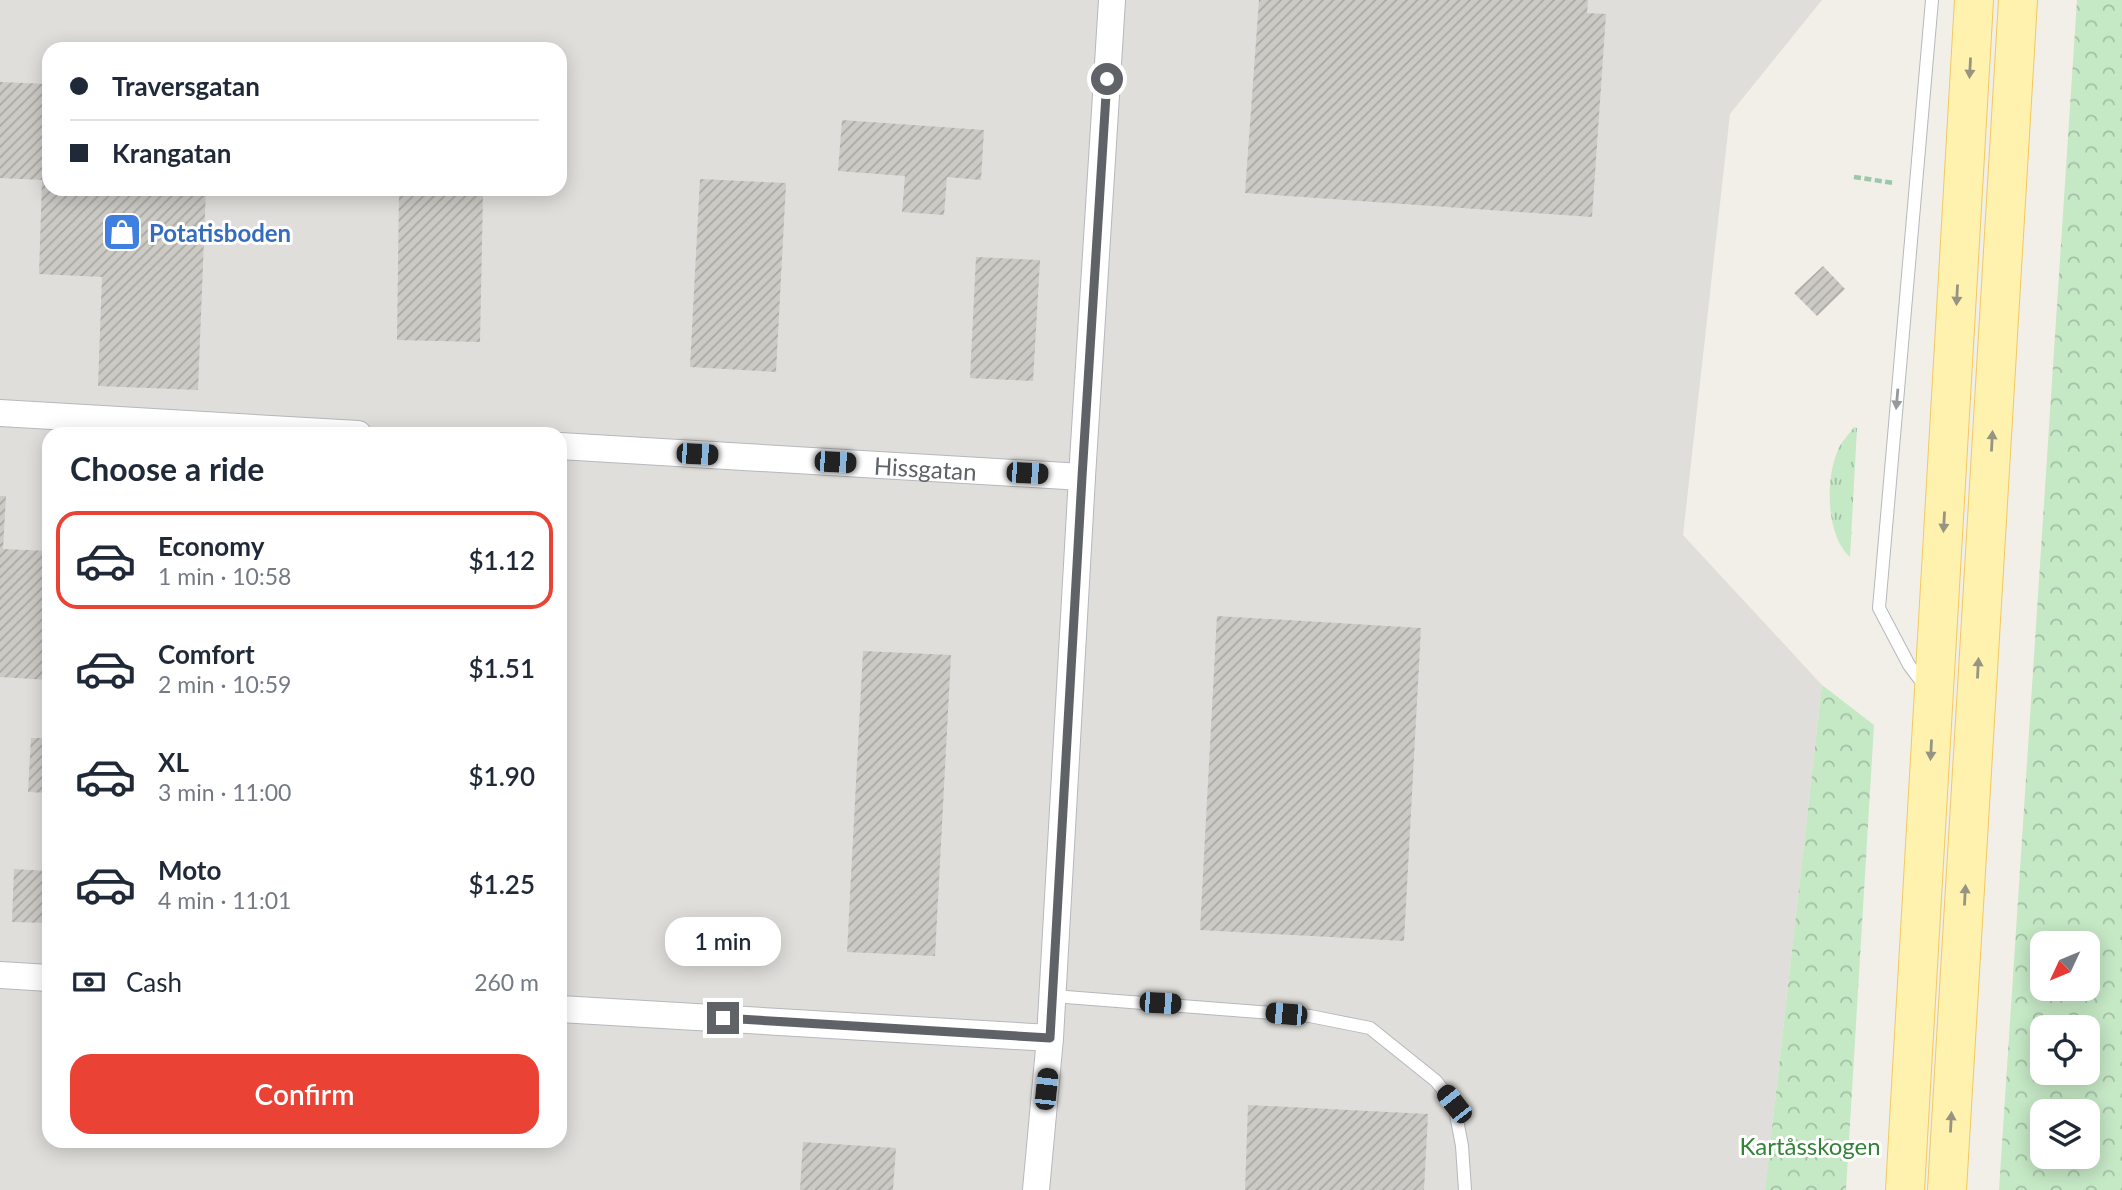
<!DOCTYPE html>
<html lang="en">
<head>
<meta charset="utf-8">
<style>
  body { margin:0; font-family:Lato,sans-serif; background:#f6f6f7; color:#1f2937; height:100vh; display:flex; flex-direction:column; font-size:26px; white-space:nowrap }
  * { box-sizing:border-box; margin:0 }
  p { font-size:23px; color:#747a83 }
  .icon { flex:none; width:38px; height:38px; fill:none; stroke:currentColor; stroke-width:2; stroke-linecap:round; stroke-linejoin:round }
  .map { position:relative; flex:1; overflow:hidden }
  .panel { position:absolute; left:42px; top:427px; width:525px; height:721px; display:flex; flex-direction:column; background:#fff; border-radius:21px; box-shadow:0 4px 18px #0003 }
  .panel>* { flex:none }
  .top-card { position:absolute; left:42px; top:42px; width:525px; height:154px; border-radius:21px; box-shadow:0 4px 18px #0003; display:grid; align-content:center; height:154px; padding:0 28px; background:#fff }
  .needle { width:46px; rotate:226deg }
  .buttons { position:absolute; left:2030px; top:931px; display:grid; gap:14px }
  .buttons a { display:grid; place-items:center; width:70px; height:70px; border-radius:14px; background:#fff; box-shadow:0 4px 18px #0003; font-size:35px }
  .end { position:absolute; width:32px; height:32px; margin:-16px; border:9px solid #5f6368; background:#fff; box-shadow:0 0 0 4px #fff }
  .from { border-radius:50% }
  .bubble { position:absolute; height:49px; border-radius:21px; background:#fff; box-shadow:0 4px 18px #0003; font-size:23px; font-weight:600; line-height:49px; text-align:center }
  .car { position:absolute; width:21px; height:42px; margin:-21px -10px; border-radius:9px; box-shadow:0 0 5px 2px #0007; background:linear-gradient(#222 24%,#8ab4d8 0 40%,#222 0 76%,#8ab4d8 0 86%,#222 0) }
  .top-card b { display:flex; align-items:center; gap:24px; height:66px; font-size:26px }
  .top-card b+b { border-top:2px solid #e0e1e3 }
  .top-card i { width:18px; height:18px; background:#1f2937 }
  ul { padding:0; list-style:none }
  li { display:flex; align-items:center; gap:21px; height:98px; margin:0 14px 10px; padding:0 14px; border:4px solid transparent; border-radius:21px }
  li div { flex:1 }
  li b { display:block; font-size:26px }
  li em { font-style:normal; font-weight:600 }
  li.current { border-color:#ea4335 }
  li>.icon { width:63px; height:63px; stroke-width:1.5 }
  h2 { padding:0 28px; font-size:32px; line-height:84px }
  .pay { display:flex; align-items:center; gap:18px; height:77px; padding:0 28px; font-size:26px }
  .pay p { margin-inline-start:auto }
  .cta { display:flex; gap:14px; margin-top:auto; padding:14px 28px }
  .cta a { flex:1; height:80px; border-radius:21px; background:#ea4335; color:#fff; font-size:28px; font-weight:600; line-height:80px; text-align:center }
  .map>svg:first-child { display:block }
</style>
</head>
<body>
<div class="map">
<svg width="2122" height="1190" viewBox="0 0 2122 1190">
  <defs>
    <pattern id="grass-tufts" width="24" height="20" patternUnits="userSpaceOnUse" patternTransform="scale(1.75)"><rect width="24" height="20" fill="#c5e8c5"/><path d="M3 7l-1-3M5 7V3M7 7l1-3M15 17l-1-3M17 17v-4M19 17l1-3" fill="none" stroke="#a3c0a4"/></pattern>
    <pattern id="forest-crowns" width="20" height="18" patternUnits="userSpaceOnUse" patternTransform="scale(1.75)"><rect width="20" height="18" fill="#c5e8c5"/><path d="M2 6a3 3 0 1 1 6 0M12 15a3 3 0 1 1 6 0" fill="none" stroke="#a3c0a4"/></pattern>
    <pattern id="building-hatch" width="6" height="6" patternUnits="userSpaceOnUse" patternTransform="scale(1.75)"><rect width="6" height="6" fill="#cccac5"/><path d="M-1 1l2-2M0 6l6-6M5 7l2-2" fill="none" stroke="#a9a8a4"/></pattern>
  </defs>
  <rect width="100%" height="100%" fill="#f1efe8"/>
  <!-- industrial -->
  <path fill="#e0deda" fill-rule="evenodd" d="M0,0H1822L1730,114L1683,535L1822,685L1765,1190H0ZM49,49H560V189H49ZM49,434H560V1141H49Z"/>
  <!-- grass -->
  <path fill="url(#grass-tufts)" d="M1854,427L1857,428L1850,557C1826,536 1825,479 1838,450C1841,442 1849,434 1854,427Z"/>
  <!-- forest -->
  <g fill="url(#forest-crowns)" fill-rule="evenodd">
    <path d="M2077,0H2122V1190H1999ZM2042,943H2088V989H2042ZM2042,1027H2088V1073H2042ZM2042,1111H2088V1157H2042Z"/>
    <path d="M1822,685L1874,725L1846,1190H1765Z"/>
  </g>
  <!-- building -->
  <g fill="url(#building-hatch)">
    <path d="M1259,0H1588L1587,13L1606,14L1592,217L1245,193Z"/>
    <path d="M0,82L49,84V189H206L198,390L98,386L102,277L39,274L42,180L0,178Z"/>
    <path d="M842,120L984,130L981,180L947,177L944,215L902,212L905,176L838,171Z"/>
    <path d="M700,179L786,183L776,372L690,367Z"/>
    <path d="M399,192L483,194L480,342L397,340Z"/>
    <path d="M976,257L1040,260L1033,381L970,378Z"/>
    <path d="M1823,266L1845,289L1817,316L1794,293Z"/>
    <path d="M0,496H6L3,549L49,551V680L0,677Z"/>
    <path d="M1217,616L1421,628L1404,941L1200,930Z"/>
    <path d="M863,651L951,655L935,956L847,952Z"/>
    <path d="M31,738H49V793L28,792Z"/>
    <path d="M14,869L49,871V923L12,922Z"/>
    <path d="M1248,1105L1428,1114L1424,1190H1245Z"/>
    <path d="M803,1142L896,1148L893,1190H800Z"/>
  </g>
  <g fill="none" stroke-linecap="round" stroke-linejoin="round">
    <defs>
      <g id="lane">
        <path d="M1924,685L1909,665L1879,608L1932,0"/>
        <path d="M1053,996L1310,1016L1370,1028L1436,1081L1454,1104L1462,1146L1465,1190"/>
      </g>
      <g id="street">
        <path d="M0,413L358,434"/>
        <path id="s1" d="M560,446L1082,477"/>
        <path d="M0,975L49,978"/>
        <path d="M560,1009L1050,1038"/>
        <path d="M1036,1190L1050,1038L1082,477L1112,0"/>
      </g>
      <g id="primary">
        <path d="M1905,1190L1974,0"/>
        <path d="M1947,1190L2018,0"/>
      </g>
    </defs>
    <!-- lane casing -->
    <use href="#lane" stroke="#b5b8bc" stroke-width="14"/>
    <!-- street casing -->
    <use href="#street" stroke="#b5b8bc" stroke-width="28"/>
    <!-- primary casing -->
    <use href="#primary" stroke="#f2c960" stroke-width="40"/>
    <!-- path -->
    <path stroke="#9cc7a9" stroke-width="4.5" stroke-dasharray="7 3.5" stroke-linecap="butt" d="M1854,177L1894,183"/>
    <!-- lane -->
    <use href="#lane" stroke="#fff" stroke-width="12"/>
    <!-- street -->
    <use href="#street" stroke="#fff" stroke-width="26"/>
    <!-- primary -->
    <use href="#primary" stroke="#fff2af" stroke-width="38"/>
  </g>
  <!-- one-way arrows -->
  <defs><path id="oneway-solid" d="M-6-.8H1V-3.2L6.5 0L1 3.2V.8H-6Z" transform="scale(1.75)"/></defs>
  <g fill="#979581">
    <use href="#oneway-solid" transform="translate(1970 68) rotate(93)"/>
    <use href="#oneway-solid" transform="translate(1957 295) rotate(93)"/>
    <use href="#oneway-solid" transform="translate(1992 441) rotate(-87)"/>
    <use href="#oneway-solid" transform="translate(1944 522) rotate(93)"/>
    <use href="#oneway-solid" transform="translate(1978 668) rotate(-87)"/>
    <use href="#oneway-solid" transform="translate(1931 750) rotate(93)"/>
    <use href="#oneway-solid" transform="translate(1965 895) rotate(-87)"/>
    <use href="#oneway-solid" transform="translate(1951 1122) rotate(-87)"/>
  </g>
  <use fill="#979a9d" href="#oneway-solid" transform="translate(1897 399) rotate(95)"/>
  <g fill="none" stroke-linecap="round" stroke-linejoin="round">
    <!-- route -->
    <path stroke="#5f6368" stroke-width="9" d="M723,1018L1050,1038L1082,477L1107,79"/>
  </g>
  <!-- icons -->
  <defs>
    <symbol id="shop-square" viewBox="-11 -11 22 22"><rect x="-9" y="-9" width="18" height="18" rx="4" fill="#3f7fe0" stroke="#fff"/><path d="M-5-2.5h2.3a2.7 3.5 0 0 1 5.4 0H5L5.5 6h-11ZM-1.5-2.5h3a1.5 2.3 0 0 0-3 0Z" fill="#fff"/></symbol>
  </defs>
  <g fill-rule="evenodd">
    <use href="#shop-square" x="100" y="210" width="44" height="44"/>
  </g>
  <g text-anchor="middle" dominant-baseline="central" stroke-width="6" stroke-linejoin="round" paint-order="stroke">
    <!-- shop labels -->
    <g font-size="24" font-weight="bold" fill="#366cbe" stroke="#fff" text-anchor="start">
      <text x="149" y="232">Potatisboden</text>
    </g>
    <!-- street labels -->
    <g font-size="24" fill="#5f6368" stroke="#fff">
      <text stroke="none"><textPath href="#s1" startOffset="366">Hissgatan</textPath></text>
    </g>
    <!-- park labels -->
    <g font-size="24" fill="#348238" stroke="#fff">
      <text x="1810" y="1145">Kartåsskogen</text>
    </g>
  </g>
</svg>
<div class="buttons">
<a><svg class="needle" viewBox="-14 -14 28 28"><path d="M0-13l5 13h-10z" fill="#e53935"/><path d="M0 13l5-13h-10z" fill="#747a83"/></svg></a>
<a><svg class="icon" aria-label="locate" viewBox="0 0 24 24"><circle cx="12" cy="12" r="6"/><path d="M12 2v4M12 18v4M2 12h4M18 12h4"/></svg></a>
<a><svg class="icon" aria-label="layers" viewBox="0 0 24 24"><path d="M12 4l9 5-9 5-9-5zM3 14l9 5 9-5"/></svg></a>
</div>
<i class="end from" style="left:1107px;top:79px"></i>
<i class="end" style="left:723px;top:1018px"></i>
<div class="bubble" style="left:665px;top:917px;width:116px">1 min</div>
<i class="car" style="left:697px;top:454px;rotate:93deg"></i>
<i class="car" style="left:835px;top:462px;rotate:93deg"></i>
<i class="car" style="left:1027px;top:473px;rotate:93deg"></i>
<i class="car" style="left:1160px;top:1003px;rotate:93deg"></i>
<i class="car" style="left:1286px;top:1014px;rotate:275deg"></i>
<i class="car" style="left:1046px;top:1089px;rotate:6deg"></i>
<i class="car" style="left:1454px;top:1104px;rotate:322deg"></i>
<div class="top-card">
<b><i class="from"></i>Traversgatan</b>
<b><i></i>Krangatan</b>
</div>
<section class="panel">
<h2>Choose a ride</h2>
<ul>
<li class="current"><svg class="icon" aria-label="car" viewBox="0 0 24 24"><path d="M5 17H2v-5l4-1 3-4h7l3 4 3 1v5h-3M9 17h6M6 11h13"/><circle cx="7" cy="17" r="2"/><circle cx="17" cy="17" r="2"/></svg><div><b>Economy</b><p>1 min · 10:58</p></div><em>$1.12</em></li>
<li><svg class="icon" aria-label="car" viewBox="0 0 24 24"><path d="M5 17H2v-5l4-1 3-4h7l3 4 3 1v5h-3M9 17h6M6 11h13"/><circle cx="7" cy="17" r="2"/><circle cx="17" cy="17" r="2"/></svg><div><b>Comfort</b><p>2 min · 10:59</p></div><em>$1.51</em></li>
<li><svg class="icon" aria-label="car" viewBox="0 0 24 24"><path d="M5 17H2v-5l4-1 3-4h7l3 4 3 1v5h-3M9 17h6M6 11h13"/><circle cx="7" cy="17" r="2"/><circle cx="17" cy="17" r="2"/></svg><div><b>XL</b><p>3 min · 11:00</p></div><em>$1.90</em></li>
<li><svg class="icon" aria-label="car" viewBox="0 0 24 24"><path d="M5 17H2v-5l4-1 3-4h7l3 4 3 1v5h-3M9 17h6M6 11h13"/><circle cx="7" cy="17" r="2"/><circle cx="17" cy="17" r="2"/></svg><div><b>Moto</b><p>4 min · 11:01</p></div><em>$1.25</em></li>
</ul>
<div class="pay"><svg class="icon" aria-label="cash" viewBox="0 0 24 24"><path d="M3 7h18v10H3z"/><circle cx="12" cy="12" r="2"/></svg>Cash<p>260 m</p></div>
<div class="cta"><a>Confirm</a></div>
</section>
</div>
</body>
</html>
